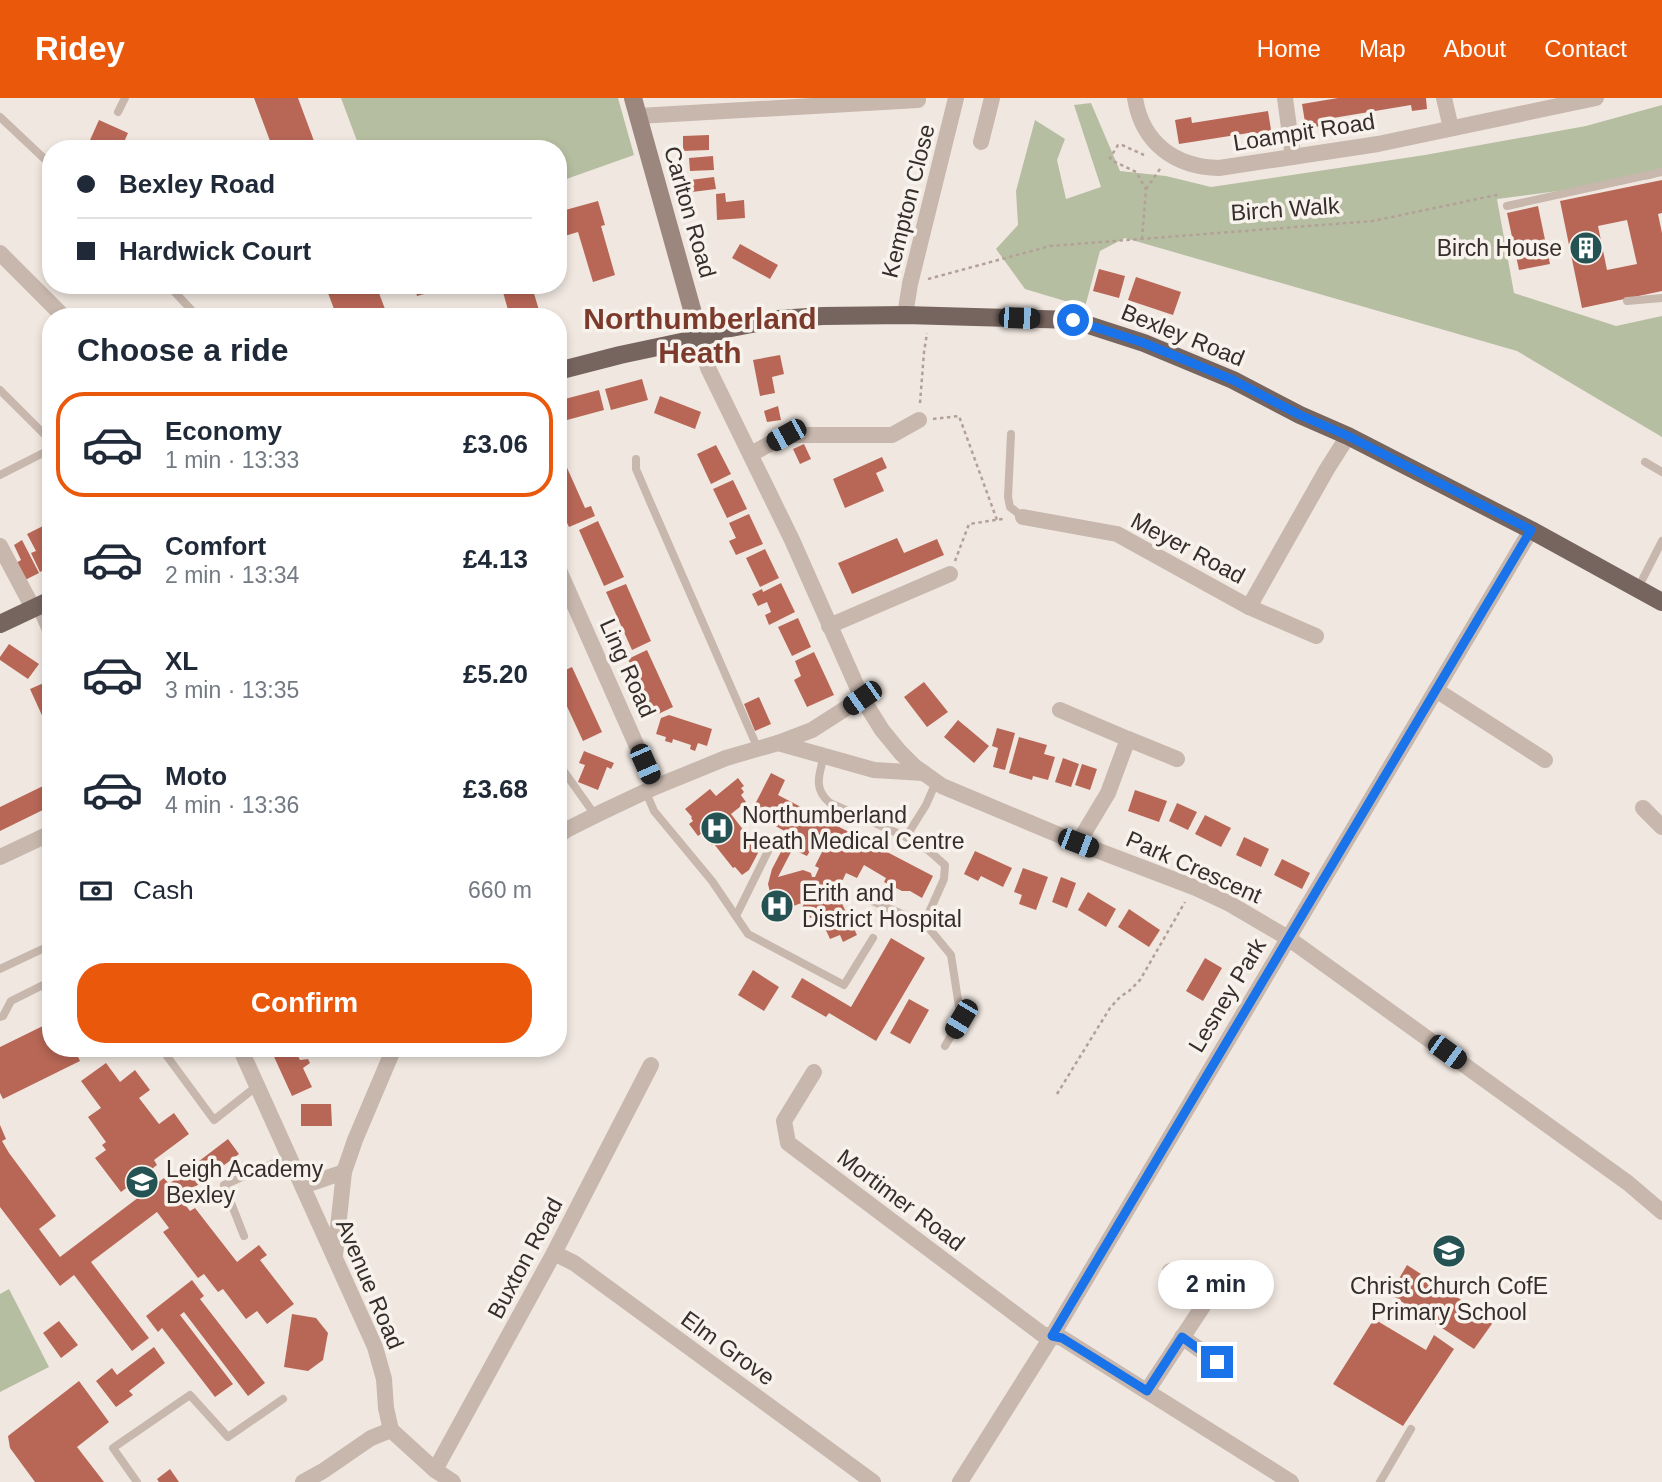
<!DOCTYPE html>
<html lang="en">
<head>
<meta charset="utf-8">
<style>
  body { margin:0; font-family:Arial,sans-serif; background:#f6f6f7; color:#1f2937; height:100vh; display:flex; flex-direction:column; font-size:26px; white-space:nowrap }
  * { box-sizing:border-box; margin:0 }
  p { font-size:23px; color:#747a83 }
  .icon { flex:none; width:38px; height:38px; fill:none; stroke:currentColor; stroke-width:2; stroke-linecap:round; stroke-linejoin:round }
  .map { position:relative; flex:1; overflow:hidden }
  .details { position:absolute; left:42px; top:210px; width:525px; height:749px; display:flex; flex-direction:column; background:#fff; border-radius:28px; box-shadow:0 4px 10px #0003 }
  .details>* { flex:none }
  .banner { position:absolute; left:42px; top:42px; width:525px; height:154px; border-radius:28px; box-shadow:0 4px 10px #0003; display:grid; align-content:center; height:154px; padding:0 35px; background:#fff }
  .end { position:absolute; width:32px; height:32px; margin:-16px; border:9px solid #1a73e8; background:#fff; box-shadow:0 0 0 4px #fff }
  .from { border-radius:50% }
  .bubble { position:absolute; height:49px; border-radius:24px; background:#fff; box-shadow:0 4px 10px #0003; font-size:23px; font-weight:600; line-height:49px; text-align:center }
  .car { position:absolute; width:21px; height:42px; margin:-21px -10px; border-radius:9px; box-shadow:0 0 5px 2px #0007; background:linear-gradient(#222 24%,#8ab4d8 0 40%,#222 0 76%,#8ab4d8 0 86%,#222 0) }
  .banner b { display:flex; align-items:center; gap:24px; height:66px; font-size:26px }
  .banner b+b { border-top:2px solid #e0e1e3 }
  .banner i { width:18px; height:18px; background:#1f2937 }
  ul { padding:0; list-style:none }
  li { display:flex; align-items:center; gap:21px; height:105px; margin:0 14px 10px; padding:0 21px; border:4px solid transparent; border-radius:28px }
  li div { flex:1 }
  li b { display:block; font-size:26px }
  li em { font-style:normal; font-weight:600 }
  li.current { border-color:#ea580c }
  li>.icon { width:63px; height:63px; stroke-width:1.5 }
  h2 { padding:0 35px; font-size:32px; line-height:84px }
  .pay { display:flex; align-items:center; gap:18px; height:77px; padding:0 35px; font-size:26px }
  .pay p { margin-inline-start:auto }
  .action { display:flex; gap:14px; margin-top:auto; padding:14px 35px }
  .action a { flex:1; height:80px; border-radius:28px; background:#ea580c; color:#fff; font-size:28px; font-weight:600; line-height:80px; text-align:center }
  header { display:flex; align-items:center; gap:42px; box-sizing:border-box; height:98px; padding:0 35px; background:#ea580c; color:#fff }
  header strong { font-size:33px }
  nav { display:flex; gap:38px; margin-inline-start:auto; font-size:24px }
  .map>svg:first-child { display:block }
</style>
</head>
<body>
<header>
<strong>Ridey</strong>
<nav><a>Home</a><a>Map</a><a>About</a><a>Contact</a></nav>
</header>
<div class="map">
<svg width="1662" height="1384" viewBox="0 0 1662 1384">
  <rect width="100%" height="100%" fill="#f0e7e0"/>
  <!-- green -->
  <g fill="#b6bea1">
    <path d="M341,0H618L634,57L558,84V51H360Z"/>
    <path d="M1091,5L1120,73L1166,78L1211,89L1425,57L1586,28L1662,7V77L1650,81L1497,101L1514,195L1616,228L1662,218V339L1517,253L1125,140L1100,153L1085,209L1025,191L996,151L1018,127L1016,93L1035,22L1065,41L1057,62L1066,101L1101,89L1074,7Z"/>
    <path d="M9,1191L49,1269L0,1294V1196Z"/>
  </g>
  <!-- building -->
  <g fill="#b86756" fill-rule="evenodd">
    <path d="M254,0H298L317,51H273Z"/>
    <path d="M1338,0H1426L1427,11L1412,13L1411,7L1321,22L1322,28L1306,30L1302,6Z"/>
    <path d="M1268,13L1272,38L1256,40L1255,34L1179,46L1175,22L1191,19L1192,25Z"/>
    <path d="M99,22L128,35L121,51H86Z"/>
    <path d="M709,37V52L683,53V38Z"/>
    <path d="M713,58L714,72L690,73L689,60Z"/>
    <path d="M714,79L716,91L692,94L690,82Z"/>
    <path d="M1662,82V115L1658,116L1662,135V193L1582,210L1560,103ZM1627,122L1637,166L1607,172L1598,128Z"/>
    <path d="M725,95L726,104L744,102L745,120L717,122L716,96Z"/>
    <path d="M598,103L605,127L601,128L615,177L593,184L578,134L558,140V114Z"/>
    <path d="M1538,108L1550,166L1519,172L1507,115Z"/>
    <path d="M740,146L778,167L770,181L732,160Z"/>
    <path d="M1099,171L1125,178L1119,200L1093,193Z"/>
    <path d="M1136,179L1181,194L1173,217L1128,202Z"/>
    <path d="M325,187H376L388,219H337Z"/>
    <path d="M414,187H452V188L417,198Z"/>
    <path d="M501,187H547L533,192L541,219H510Z"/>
    <path d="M780,257L784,276L772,279L775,295L760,298L753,262Z"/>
    <path d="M642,281L648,302L611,312L605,291Z"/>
    <path d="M599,292L604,312L567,322L561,302Z"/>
    <path d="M660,298L701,314L695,331L654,315Z"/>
    <path d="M778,308L781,322L767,324L764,313Z"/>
    <path d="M804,346L811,361L800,366L793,351Z"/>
    <path d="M716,347L731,376L711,386L697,356Z"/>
    <path d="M882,359L887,370L876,375L884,393L845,410L833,381Z"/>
    <path d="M564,363L585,410L591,408L595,418L569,429L558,406V366Z"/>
    <path d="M733,382L747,411L727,420L713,391Z"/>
    <path d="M749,416L763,446L736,457L729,443L736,440L729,425Z"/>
    <path d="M598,423L624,479L604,488L579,432Z"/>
    <path d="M47,426L51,433V468L40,474L31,455L36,453L27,436Z"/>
    <path d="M897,440L904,455L937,441L944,457L852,496L838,465Z"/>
    <path d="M22,442L39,475L25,482L16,465L21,462L14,447Z"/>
    <path d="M765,451L779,480L760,489L746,460Z"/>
    <path d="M781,485L795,514L769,527L765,517L771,514L767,504L758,508L752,496L762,491L763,494Z"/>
    <path d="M626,486L651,543L632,552L606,494Z"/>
    <path d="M798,520L811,549L792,558L778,529Z"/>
    <path d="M9,546L39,566L28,581L0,562V559Z"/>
    <path d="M647,552L673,609L654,618L628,561Z"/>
    <path d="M814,554L834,597L807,609L794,582L801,578L795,563Z"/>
    <path d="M572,569L602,634L583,643L558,589L559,575Z"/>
    <path d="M46,584L51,595V621L45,624L30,591Z"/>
    <path d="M924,584L948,614L927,629L904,599Z"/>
    <path d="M759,599L771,626L755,633L744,606Z"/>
    <path d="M669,617L712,631L707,648L698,645L695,653L690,651L691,647L673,641L672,645L665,643L666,639L656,636L661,620Z"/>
    <path d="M958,622L989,648L974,665L944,639Z"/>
    <path d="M997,630L1015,635L1005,672L993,669L998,650L992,648Z"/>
    <path d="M1019,639L1047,647L1044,656L1055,659L1048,682L1033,678L1032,682L1009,675Z"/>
    <path d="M584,653L614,665L611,671L607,669L598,692L578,684L585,667L579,665Z"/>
    <path d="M1063,660L1079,666L1071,689L1055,684Z"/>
    <path d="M1082,666L1097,671L1090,692L1075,687Z"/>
    <path d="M771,675L785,682L778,697L933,778L922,800L910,793H902L884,784L886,780L864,767L857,780L846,775L838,792L836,790L835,791L857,837L843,844L840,837L830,841L825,830L828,829L820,811L818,812L816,818L810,820L804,817L802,811L804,804L775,815L768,786L772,771L783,750L791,754L778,779L803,772L811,775L812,779H815L819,770L815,768L824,750L814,746L807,758L792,751L797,740L763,721L760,727L751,714Z"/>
    <path d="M738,680L744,688L741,690L744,694L741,697L746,704L731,716L758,751L756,752L758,755L749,772L742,777L735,769L733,770L714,746L712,747L702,735L698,738L689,726L693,723L691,720L692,719L685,711L710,691L716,698Z"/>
    <path d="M43,688L51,703V708L0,733V709Z"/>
    <path d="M1135,692L1167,703L1159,724L1128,713Z"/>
    <path d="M1177,705L1197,714L1188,732L1169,723Z"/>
    <path d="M1205,717L1231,730L1221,749L1195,736Z"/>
    <path d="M1244,739L1269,751L1261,769L1236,757Z"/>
    <path d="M975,753L1012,770L1003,789L981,778L978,783L964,776Z"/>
    <path d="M1282,761L1310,775L1302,791L1274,777Z"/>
    <path d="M1023,770L1048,779L1036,812L1019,806L1022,797L1014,794Z"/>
    <path d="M1061,779L1076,785L1067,810L1052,804Z"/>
    <path d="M1088,794L1116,811L1106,829L1078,812Z"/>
    <path d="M1129,811L1160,832L1149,849L1118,829Z"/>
    <path d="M891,840L925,860L876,943L829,915L826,919L791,899L802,880L851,909Z"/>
    <path d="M1205,860L1222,870L1203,903L1186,893Z"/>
    <path d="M753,872L779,889L764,913L738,897Z"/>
    <path d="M909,901L929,912L910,946L890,935Z"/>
    <path d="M51,924V950H74L80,963L3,1001L0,995V949Z"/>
    <path d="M270,950H294L300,962L308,961L310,965L303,970L312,989L292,998Z"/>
    <path d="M106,965L120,984L135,972L150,992L139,1000L159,1026L174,1015L189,1036L154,1062L157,1067L121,1094L95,1060L106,1052L102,1047L106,1044L88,1019L101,1010L81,983Z"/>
    <path d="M301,1006H331L332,1028H301Z"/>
    <path d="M0,1027L6,1041L2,1043L9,1055L56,1118L39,1131L60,1159L164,1080L169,1086L228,1041L239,1056L180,1100L190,1113L195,1110L237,1164L259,1147L267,1157L260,1162L294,1206L267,1226L257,1213L246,1221L223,1191L218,1194L204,1176L198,1180L163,1134L169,1130L157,1114L91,1164L149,1240L132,1253L74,1177L60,1188L0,1109Z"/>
    <path d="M1407,1167L1494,1223L1474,1251L1390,1196Z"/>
    <path d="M192,1182L204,1198L200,1201L265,1285L248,1298L184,1214L180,1217L233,1286L215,1299L162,1230L158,1234L146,1218Z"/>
    <path d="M292,1216L316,1220L328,1235L323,1262L308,1273L284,1269Z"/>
    <path d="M1374,1221L1426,1252L1434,1237L1454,1251L1403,1328L1333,1286Z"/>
    <path d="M59,1223L78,1247L61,1260L43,1235Z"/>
    <path d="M154,1249L165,1265L129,1293L133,1297L116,1309L96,1283L112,1270L117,1277Z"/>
    <path d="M79,1283L109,1324L77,1349L104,1384H35L10,1350L8,1338Z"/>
    <path d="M170,1371L179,1384H159L157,1381Z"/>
  </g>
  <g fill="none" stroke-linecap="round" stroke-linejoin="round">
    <!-- path -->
    <g stroke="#b3a197" stroke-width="2.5" stroke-dasharray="3.5 3.5" stroke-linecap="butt">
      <path d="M1146,91L1162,68"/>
      <path d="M1142,141L1146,91L1136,74L1111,62L1110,60L1118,47H1122L1144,57"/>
      <path d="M928,181L1050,148L1373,123L1501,96"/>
      <path d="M920,305L924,254L927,235"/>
      <path d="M933,321L959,318L997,422"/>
      <path d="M955,463L969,426L1003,421"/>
      <path d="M1057,996L1110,910L1120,899L1129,893L1140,882L1185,804"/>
    </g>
    <!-- lane -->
    <g stroke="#c7b7ad" stroke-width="8">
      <path d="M118,14L125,0"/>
      <path d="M0,19L51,67"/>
      <path d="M1507,108L1662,74"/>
      <path d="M168,187L198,219"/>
      <path d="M1627,203L1662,200"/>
      <path d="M0,292L51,343"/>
      <path d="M1011,336L1008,399L1010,409L1023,419"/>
      <path d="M636,361V371L648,399L758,651"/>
      <path d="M1645,364L1662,374"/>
      <path d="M0,377L51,351"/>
      <path d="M1638,490L1662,443"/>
      <path d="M824,658C819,677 813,691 830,705L906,739L928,752L945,767L944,781L927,819L923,823H918L863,799"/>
      <path d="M558,665L595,717"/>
      <path d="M646,694L654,713L712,783L748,836L844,887L873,840"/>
      <path d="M906,739L926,707L936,684"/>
      <path d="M736,818L773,743"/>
      <path d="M923,823L951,857L961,921L945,948"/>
      <path d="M0,871L51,847"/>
      <path d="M0,919L3,918L11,903L51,883"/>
      <path d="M161,950L214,1022L257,988"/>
      <path d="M93,953L97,950"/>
      <path d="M244,1138L224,1087L290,1058"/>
      <path d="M137,1384L113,1350L190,1297L228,1339L283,1301"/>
      <path d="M1380,1384L1411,1331"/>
    </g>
    <!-- street -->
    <g stroke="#c7b7ad" stroke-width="16">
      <path d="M1135,0C1142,45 1175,69 1219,70L1378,46L1596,0"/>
      <path d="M1285,0L1293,59"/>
      <path d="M1444,0L1451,30"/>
      <path d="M638,18L918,2"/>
      <path d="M981,44L992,0"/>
      <path d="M0,155L64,219"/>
      <path d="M905,217L910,186L956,0"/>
      <path d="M700,240L708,270L792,442L862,600L882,632L900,654L914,668L942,688L1078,745L1196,790L1230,806L1288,840L1628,1085L1662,1114"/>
      <path d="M751,356L786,337H892L919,322"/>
      <path d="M1023,419L1117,436L1249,509L1316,538"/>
      <path d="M0,448L33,510"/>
      <path d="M558,470L655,689"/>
      <path d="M39,507L51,534"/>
      <path d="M1249,509L1327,371L1348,338"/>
      <path d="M829,528L950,476"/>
      <path d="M1436,592L1545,662"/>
      <path d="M1060,612L1128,641L1108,695L1078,745"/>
      <path d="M1128,641L1177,661"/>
      <path d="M778,645L874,672L924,675"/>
      <path d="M1643,710L1662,729"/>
      <path d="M558,738L568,731L600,715L655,689L726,660L778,645L812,632L862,600"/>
      <path d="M0,759L51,735"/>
      <path d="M240,950L375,1249L384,1281L386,1310L391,1332L435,1372L453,1384"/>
      <path d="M814,974L784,1023L788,1045L1042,1236L1062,1240L1291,1384"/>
      <path d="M303,1088L344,1074"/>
      <path d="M554,1155L574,1165L873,1384"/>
      <path d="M335,1157L344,1074L355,1042L394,950"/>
      <path d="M1182,1239L1217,1264"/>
      <path d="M1147,1293L1209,1199L1170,1173"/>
      <path d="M435,1372L554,1155L651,967"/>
      <path d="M303,1384L323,1373L371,1340L391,1332"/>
      <path d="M960,1384L1052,1238L1531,432"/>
    </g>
    <!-- secondary -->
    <path stroke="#9b877e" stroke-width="18" d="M633,0L700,240"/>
    <!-- primary -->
    <g stroke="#76645e" stroke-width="18">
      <path d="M558,273L620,257L700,240L726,231L778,221L823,218L905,217L1073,222L1144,245L1233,282L1300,317L1348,338L1531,432L1662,504"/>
      <path d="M0,526L51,502"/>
    </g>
  </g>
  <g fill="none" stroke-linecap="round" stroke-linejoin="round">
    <!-- route -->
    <path stroke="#1a73e8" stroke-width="9" d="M1073,222L1144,245L1233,282L1300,317L1348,338L1531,432L1052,1238L1062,1240L1147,1293L1182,1239L1217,1264"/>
  </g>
  <!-- icons -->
  <defs>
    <symbol id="building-disc" viewBox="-11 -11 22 22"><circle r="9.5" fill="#255353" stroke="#f8f2ec"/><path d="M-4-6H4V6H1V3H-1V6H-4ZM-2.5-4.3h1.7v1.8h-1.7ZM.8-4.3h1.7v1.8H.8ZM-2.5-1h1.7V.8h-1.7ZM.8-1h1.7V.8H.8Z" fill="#fff"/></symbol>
    <symbol id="hospital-disc" viewBox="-11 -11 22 22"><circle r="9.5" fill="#255353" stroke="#f8f2ec"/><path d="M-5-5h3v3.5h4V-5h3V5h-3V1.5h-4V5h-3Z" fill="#fff"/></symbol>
    <symbol id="school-disc" viewBox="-11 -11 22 22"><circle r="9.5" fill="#255353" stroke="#f8f2ec"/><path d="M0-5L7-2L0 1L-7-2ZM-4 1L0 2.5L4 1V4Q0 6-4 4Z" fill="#fff"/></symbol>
  </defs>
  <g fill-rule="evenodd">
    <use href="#building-disc" x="1567" y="131" width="38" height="38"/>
    <use href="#hospital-disc" x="698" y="711" width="38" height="38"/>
    <use href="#hospital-disc" x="758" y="789" width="38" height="38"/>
    <use href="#school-disc" x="123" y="1065" width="38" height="38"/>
    <use href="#school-disc" x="1430" y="1134" width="38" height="38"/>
  </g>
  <g text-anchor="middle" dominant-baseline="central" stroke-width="7" stroke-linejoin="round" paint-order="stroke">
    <!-- street labels -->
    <g font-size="23" fill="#362e2b" stroke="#f8f2ec">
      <text transform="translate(1304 34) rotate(-9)">Loampit Road</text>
      <text transform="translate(908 103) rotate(-76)">Kempton Close</text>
      <text transform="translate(1285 111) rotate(-4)">Birch Walk</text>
      <text transform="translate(690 114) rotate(74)">Carlton Road</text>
      <text transform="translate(1183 237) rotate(22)">Bexley Road</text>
      <text transform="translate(1188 450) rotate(28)">Meyer Road</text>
      <text transform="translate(628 570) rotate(66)">Ling Road</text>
      <text transform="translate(1194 769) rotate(24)">Park Crescent</text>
      <text transform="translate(1227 897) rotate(-59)">Lesney Park</text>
      <text transform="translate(901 1102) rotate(37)">Mortimer Road</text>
      <text transform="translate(525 1160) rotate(-62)">Buxton Road</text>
      <text transform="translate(370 1186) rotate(67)">Avenue Road</text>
      <text transform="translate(728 1250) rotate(36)">Elm Grove</text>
    </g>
    <!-- poi labels -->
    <g font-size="23" fill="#362e2b" stroke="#f8f2ec" text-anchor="start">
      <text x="1562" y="150" text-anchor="end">Birch House</text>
      <text x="742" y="717">Northumberland<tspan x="742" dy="26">Heath Medical Centre</tspan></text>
      <text x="802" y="795">Erith and<tspan x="802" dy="26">District Hospital</tspan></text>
      <text x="166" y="1071">Leigh Academy<tspan x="166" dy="26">Bexley</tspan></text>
      <text x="1449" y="1188" text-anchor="middle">Christ Church CofE<tspan x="1449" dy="26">Primary School</tspan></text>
    </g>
    <!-- district labels -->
    <g font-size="30" font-weight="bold" fill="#7c3a2d" stroke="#f8f2ec">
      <text x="700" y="220">Northumberland<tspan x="700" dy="34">Heath</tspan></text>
    </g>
  </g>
</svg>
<i class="end from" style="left:1073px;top:222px"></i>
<i class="end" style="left:1217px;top:1264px"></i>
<div class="bubble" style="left:1158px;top:1162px;width:116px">2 min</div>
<i class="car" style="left:1019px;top:220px;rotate:92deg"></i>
<i class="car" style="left:786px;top:337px;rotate:241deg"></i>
<i class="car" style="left:862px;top:600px;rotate:235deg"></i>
<i class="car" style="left:645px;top:666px;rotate:156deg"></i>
<i class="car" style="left:1078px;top:745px;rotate:111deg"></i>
<i class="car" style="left:961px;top:921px;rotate:211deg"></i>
<i class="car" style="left:1447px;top:954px;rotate:126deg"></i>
<div class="banner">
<b><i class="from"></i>Bexley Road</b>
<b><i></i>Hardwick Court</b>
</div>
<section class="details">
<h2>Choose a ride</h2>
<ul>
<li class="current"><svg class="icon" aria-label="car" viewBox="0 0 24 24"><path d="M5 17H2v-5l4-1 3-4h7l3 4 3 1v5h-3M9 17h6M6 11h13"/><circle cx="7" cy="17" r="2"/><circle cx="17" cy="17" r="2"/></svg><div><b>Economy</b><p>1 min · 13:33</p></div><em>£3.06</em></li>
<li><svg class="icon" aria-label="car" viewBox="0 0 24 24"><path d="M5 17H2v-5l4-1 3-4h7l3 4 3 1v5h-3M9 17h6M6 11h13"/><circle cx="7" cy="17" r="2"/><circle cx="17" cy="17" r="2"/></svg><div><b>Comfort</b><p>2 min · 13:34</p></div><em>£4.13</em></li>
<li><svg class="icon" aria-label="car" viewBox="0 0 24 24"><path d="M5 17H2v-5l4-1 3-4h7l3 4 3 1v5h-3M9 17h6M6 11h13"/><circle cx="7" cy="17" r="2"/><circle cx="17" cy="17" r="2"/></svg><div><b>XL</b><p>3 min · 13:35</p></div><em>£5.20</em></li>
<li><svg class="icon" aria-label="car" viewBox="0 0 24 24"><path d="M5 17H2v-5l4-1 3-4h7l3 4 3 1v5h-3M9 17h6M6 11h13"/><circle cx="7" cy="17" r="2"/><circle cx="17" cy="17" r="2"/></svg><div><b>Moto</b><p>4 min · 13:36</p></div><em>£3.68</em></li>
</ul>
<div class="pay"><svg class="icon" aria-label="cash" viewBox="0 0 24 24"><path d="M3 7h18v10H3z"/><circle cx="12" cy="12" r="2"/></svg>Cash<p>660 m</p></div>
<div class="action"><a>Confirm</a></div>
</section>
</div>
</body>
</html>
